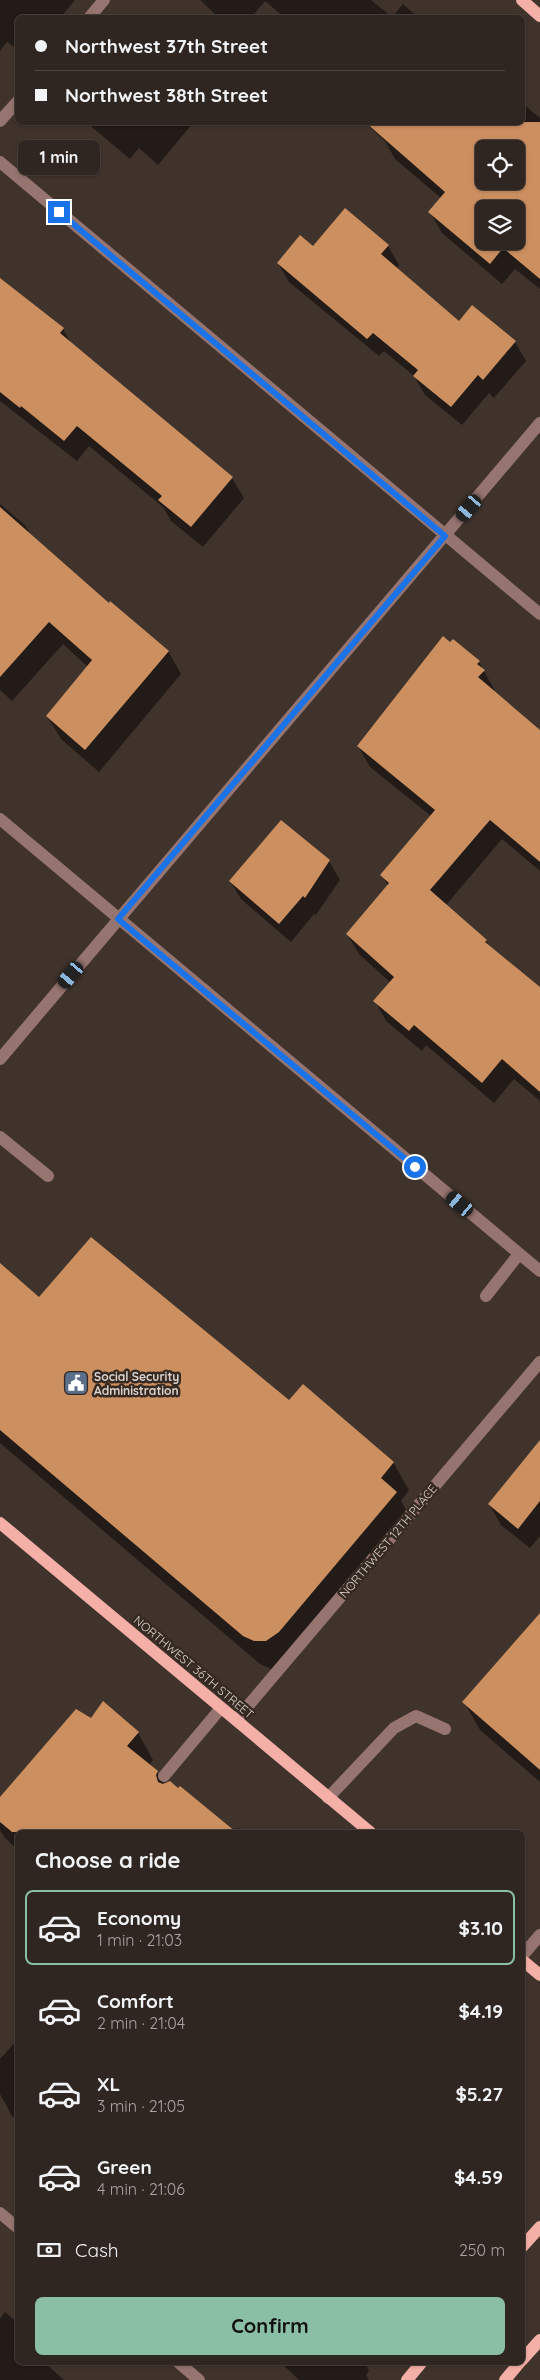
<!DOCTYPE html>
<html lang="en">
<head>
<meta charset="utf-8">
<style>
  body { margin:0; font-family:Quicksand,sans-serif; background:#3c322e; color:#f1f3f6; height:100vh; display:flex; flex-direction:column; font-size:19px; white-space:nowrap }
  * { box-sizing:border-box; margin:0 }
  p { font-size:16px; color:#a8a5a5 }
  .icon { flex:none; width:28px; height:28px; fill:none; stroke:currentColor; stroke-width:2; stroke-linecap:round; stroke-linejoin:round }
  .map { position:relative; flex:1; overflow:hidden }
  .drawer { position:absolute; left:15px; top:1830px; width:510px; height:535px; display:flex; flex-direction:column; background:#302621; border-radius:8px; box-shadow:0 1px 4px #0004,0 0 0 1px #4b433f }
  .drawer>* { flex:none }
  .guide { position:absolute; left:15px; top:15px; width:510px; height:110px; border-radius:8px; box-shadow:0 1px 4px #0004,0 0 0 1px #4b433f; display:grid; align-content:center; height:110px; padding:0 20px; background:#302621 }
  .tools { position:absolute; left:475px; top:140px; display:grid; gap:10px }
  .tools a { display:grid; place-items:center; width:50px; height:50px; border-radius:8px; background:#302621; box-shadow:0 1px 4px #0004,0 0 0 1px #4b433f; font-size:25px }
  .end { position:absolute; width:22px; height:22px; margin:-11px; border:6px solid #1a73e8; background:#fff; box-shadow:0 0 0 2px #fff }
  .from { border-radius:50% }
  .bubble { position:absolute; height:35px; border-radius:8px; background:#302621; box-shadow:0 1px 4px #0004,0 0 0 1px #4b433f; font-size:16px; font-weight:800; line-height:35px; text-align:center }
  .car { position:absolute; width:15px; height:30px; margin:-15px -8px; border-radius:6px; box-shadow:0 0 4px 1px #0007; background:linear-gradient(#222 24%,#8ab4d8 0 40%,#222 0 76%,#8ab4d8 0 86%,#222 0) }
  .guide b { display:flex; align-items:center; gap:18px; height:48px; font-size:19px }
  .guide b+b { border-top:1px solid #4b433f }
  .guide i { width:12px; height:12px; background:#f1f3f6 }
  ul { padding:0; list-style:none }
  li { display:flex; align-items:center; gap:15px; height:75px; margin:0 10px 8px; padding:0 10px; border:2px solid transparent; border-radius:8px }
  li div { flex:1 }
  li b { display:block; font-size:19px }
  li em { font-style:normal; font-weight:800 }
  li.on { border-color:#8abfa5 }
  li>.icon { width:45px; height:45px; stroke-width:1.5 }
  h2 { padding:0 20px; font-size:22px; line-height:60px }
  .pay { display:flex; align-items:center; gap:12px; height:55px; padding:0 20px; font-size:19px }
  .pay p { margin-inline-start:auto }
  .primary-button { display:flex; gap:10px; margin-top:auto; padding:10px 20px }
  .primary-button a { flex:1; height:58px; border-radius:8px; background:#8abfa5; color:#111; font-size:20px; font-weight:800; line-height:58px; text-align:center }
  .map>svg:first-child { display:block }
</style>
</head>
<body>
<div class="map">
<svg width="540" height="2380" viewBox="0 0 540 2380">
  <rect width="100%" height="100%" fill="#40332c"/>
  <!-- shadow -->
  <g fill="#0007" fill-rule="evenodd">
    <path d="M0,0H75L60,18H18V50L7,42L0,51Z"/>
    <path d="M200,0H371L392,17L403,4L419,18H285L265,1L251,18H219Z"/>
    <path d="M522,103L540,118V289L515,269L502,284L442,233L430,212L441,198L395,159L385,141L364,122H522ZM484,149H516V181H484ZM484,209H516V241H484Z"/>
    <path d="M89,122H192L193,123L158,165L139,148L130,159L93,128Z"/>
    <path d="M346,209L388,246L399,265L396,269L459,323L515,342L526,361L494,398L489,393L462,425L425,395L414,376L384,351L379,356L289,282L278,263L313,248Z"/>
    <path d="M0,289H12L63,329L72,345L232,478L244,498L203,547L171,521L163,507L89,446L77,461L0,401Z"/>
    <path d="M0,504L25,525L33,538L109,605L168,651L181,674L99,772L61,739L47,716L88,667L63,644L12,701L0,690Z"/>
    <path d="M479,662L495,691L494,693L540,732V871L502,839L446,905L486,941L490,947L540,989V1101L514,1079L494,1103L426,1045L422,1051L386,1021L375,1001L391,983L359,954L347,934L388,886L382,875L431,816L370,767L358,746Z"/>
    <path d="M281,821L329,861L340,880L316,915L314,914L291,942L241,899L230,881Z"/>
    <path d="M0,1265L40,1298L289,1402L393,1462L409,1490L401,1501L412,1521L282,1668L271,1669L260,1664L0,1443Z"/>
    <path d="M540,1443V1536L530,1548L501,1525L489,1504Z"/>
    <path d="M540,1622V1782L480,1730L464,1702Z"/>
    <path d="M91,1720L138,1733L153,1760L149,1766L157,1772L164,1785L178,1790L180,1787L234,1832H18V1850L5,1838L0,1830V1799Z"/>
    <path d="M239,1828L244,1832H235Z"/>
    <path d="M18,2039V2120L12,2116L0,2094V2059Z"/>
    <path d="M5,2312L18,2323V2362H44L64,2380H0V2319Z"/>
    <path d="M280,2362H365L369,2371L366,2375L369,2380H299Z"/>
  </g>
  <!-- building -->
  <g fill="#cc8f60" fill-rule="evenodd">
    <path d="M365,122H540V279L503,248L490,264L428,212L445,192ZM484,149H516V181H484ZM484,209H516V241H484Z"/>
    <path d="M345,208L389,245L381,254L459,321L472,305L516,341L483,380L478,375L451,407L413,376L418,370L373,333L367,339L277,263L300,235L313,246Z"/>
    <path d="M0,278L64,328L60,333L233,477L191,527L158,500L162,496L77,426L64,441L21,406L20,408L0,392Z"/>
    <path d="M0,507L109,603L110,601L169,651L85,750L46,716L92,660L49,622L0,677Z"/>
    <path d="M443,636L450,642L453,639L480,661L477,664L485,670L478,677L540,730V862L490,820L430,890L487,940L485,942L540,987V1092L502,1059L482,1083L414,1025L409,1031L373,1001L394,977L346,934L389,883L380,875L435,810L357,746Z"/>
    <path d="M281,820L330,860L305,898L303,896L279,924L229,881Z"/>
    <path d="M91,1237L289,1400L303,1384L394,1462L381,1478L397,1492L279,1632L266,1641H254L243,1636L0,1430V1263L39,1297Z"/>
    <path d="M540,1440V1501L518,1529L488,1504Z"/>
    <path d="M540,1613V1770L462,1702Z"/>
    <path d="M103,1701L139,1732L127,1746L158,1771L156,1775L158,1782L163,1784L170,1781L178,1788L180,1786L236,1832H12L0,1822V1797L76,1709L91,1718Z"/>
  </g>
  <g fill="none" stroke-linecap="round" stroke-linejoin="round">
    <!-- minor -->
    <g stroke="#96746f" stroke-width="12">
      <path d="M89,18L104,0"/>
      <path d="M0,121L18,101"/>
      <path d="M0,162L540,614"/>
      <path d="M0,819L540,1271"/>
      <path d="M0,1059L540,423"/>
      <path d="M0,1137L48,1176"/>
      <path d="M486,1296L519,1254"/>
      <path d="M236,1720L540,1362"/>
      <path d="M164,1776L221,1708"/>
      <path d="M328,1798L394,1728L416,1716L445,1729"/>
      <path d="M522,1956L540,1935"/>
      <path d="M0,2213L18,2228"/>
      <path d="M178,2362L199,2380"/>
    </g>
    <!-- major -->
    <g stroke="#f4afa6" stroke-width="12">
      <path d="M522,0L540,16"/>
      <path d="M0,1523L370,1832"/>
      <path d="M522,1960L540,1975"/>
      <path d="M522,2247L540,2227"/>
      <path d="M522,2360L540,2340"/>
      <path d="M407,2380L422,2362"/>
      <path d="M505,2380L520,2362"/>
    </g>
  </g>
  <g fill="none" stroke-linecap="round" stroke-linejoin="round">
    <!-- route -->
    <path stroke="#1a73e8" stroke-width="6" d="M59,212L445,536L118,919L415,1167"/>
  </g>
  <!-- icons -->
  <defs>
    <symbol id="civic-square" viewBox="-11 -11 22 22"><rect x="-9" y="-9" width="18" height="18" rx="4" fill="#5c6f8a" stroke="#362922"/><path d="M-.6-6.5H3V-4.5H.6V-3L4-1V1h2V6H-6V1h2V-1L-.6-3ZM-1.2 2.5V6h2.4V2.5Z" fill="#fff"/></symbol>
  </defs>
  <g fill-rule="evenodd">
    <use href="#civic-square" x="62" y="1369" width="28" height="28"/>
  </g>
  <g text-anchor="middle" dominant-baseline="central" stroke-width="5" stroke-linejoin="round" paint-order="stroke">
    <!-- poi labels -->
    <g font-size="12" font-weight="bold" fill="#ddd4cf" stroke="#362922" text-anchor="start">
      <text x="94" y="1376">Social Security<tspan x="94" dy="14">Administration</tspan></text>
    </g>
    <!-- street labels -->
    <g font-size="12" fill="#ddd4cf" stroke="#362922">
      <text transform="translate(388 1541) rotate(-50)">NORTHWEST 12TH PLACE</text>
      <text transform="translate(194 1667) rotate(40)">NORTHWEST 36TH STREET</text>
    </g>
  </g>
</svg>
<div class="tools">
<a><svg class="icon" aria-label="locate" viewBox="0 0 24 24"><circle cx="12" cy="12" r="6"/><path d="M12 2v4M12 18v4M2 12h4M18 12h4"/></svg></a>
<a><svg class="icon" aria-label="layers" viewBox="0 0 24 24"><path d="M12 4l9 5-9 5-9-5zM3 14l9 5 9-5"/></svg></a>
</div>
<i class="end from" style="left:415px;top:1167px"></i>
<i class="end" style="left:59px;top:212px"></i>
<div class="bubble" style="left:18px;top:140px;width:82px">1 min</div>
<i class="car" style="left:469px;top:508px;rotate:220deg"></i>
<i class="car" style="left:71px;top:975px;rotate:220deg"></i>
<i class="car" style="left:460px;top:1204px;rotate:310deg"></i>
<div class="guide">
<b><i class="from"></i>Northwest 37th Street</b>
<b><i></i>Northwest 38th Street</b>
</div>
<section class="drawer">
<h2>Choose a ride</h2>
<ul>
<li class="on"><svg class="icon" aria-label="car" viewBox="0 0 24 24"><path d="M5 17H2v-5l4-1 3-4h7l3 4 3 1v5h-3M9 17h6M6 11h13"/><circle cx="7" cy="17" r="2"/><circle cx="17" cy="17" r="2"/></svg><div><b>Economy</b><p>1 min · 21:03</p></div><em>$3.10</em></li>
<li><svg class="icon" aria-label="car" viewBox="0 0 24 24"><path d="M5 17H2v-5l4-1 3-4h7l3 4 3 1v5h-3M9 17h6M6 11h13"/><circle cx="7" cy="17" r="2"/><circle cx="17" cy="17" r="2"/></svg><div><b>Comfort</b><p>2 min · 21:04</p></div><em>$4.19</em></li>
<li><svg class="icon" aria-label="car" viewBox="0 0 24 24"><path d="M5 17H2v-5l4-1 3-4h7l3 4 3 1v5h-3M9 17h6M6 11h13"/><circle cx="7" cy="17" r="2"/><circle cx="17" cy="17" r="2"/></svg><div><b>XL</b><p>3 min · 21:05</p></div><em>$5.27</em></li>
<li><svg class="icon" aria-label="car" viewBox="0 0 24 24"><path d="M5 17H2v-5l4-1 3-4h7l3 4 3 1v5h-3M9 17h6M6 11h13"/><circle cx="7" cy="17" r="2"/><circle cx="17" cy="17" r="2"/></svg><div><b>Green</b><p>4 min · 21:06</p></div><em>$4.59</em></li>
</ul>
<div class="pay"><svg class="icon" aria-label="cash" viewBox="0 0 24 24"><path d="M3 7h18v10H3z"/><circle cx="12" cy="12" r="2"/></svg>Cash<p>250 m</p></div>
<div class="primary-button"><a>Confirm</a></div>
</section>
</div>
</body>
</html>
